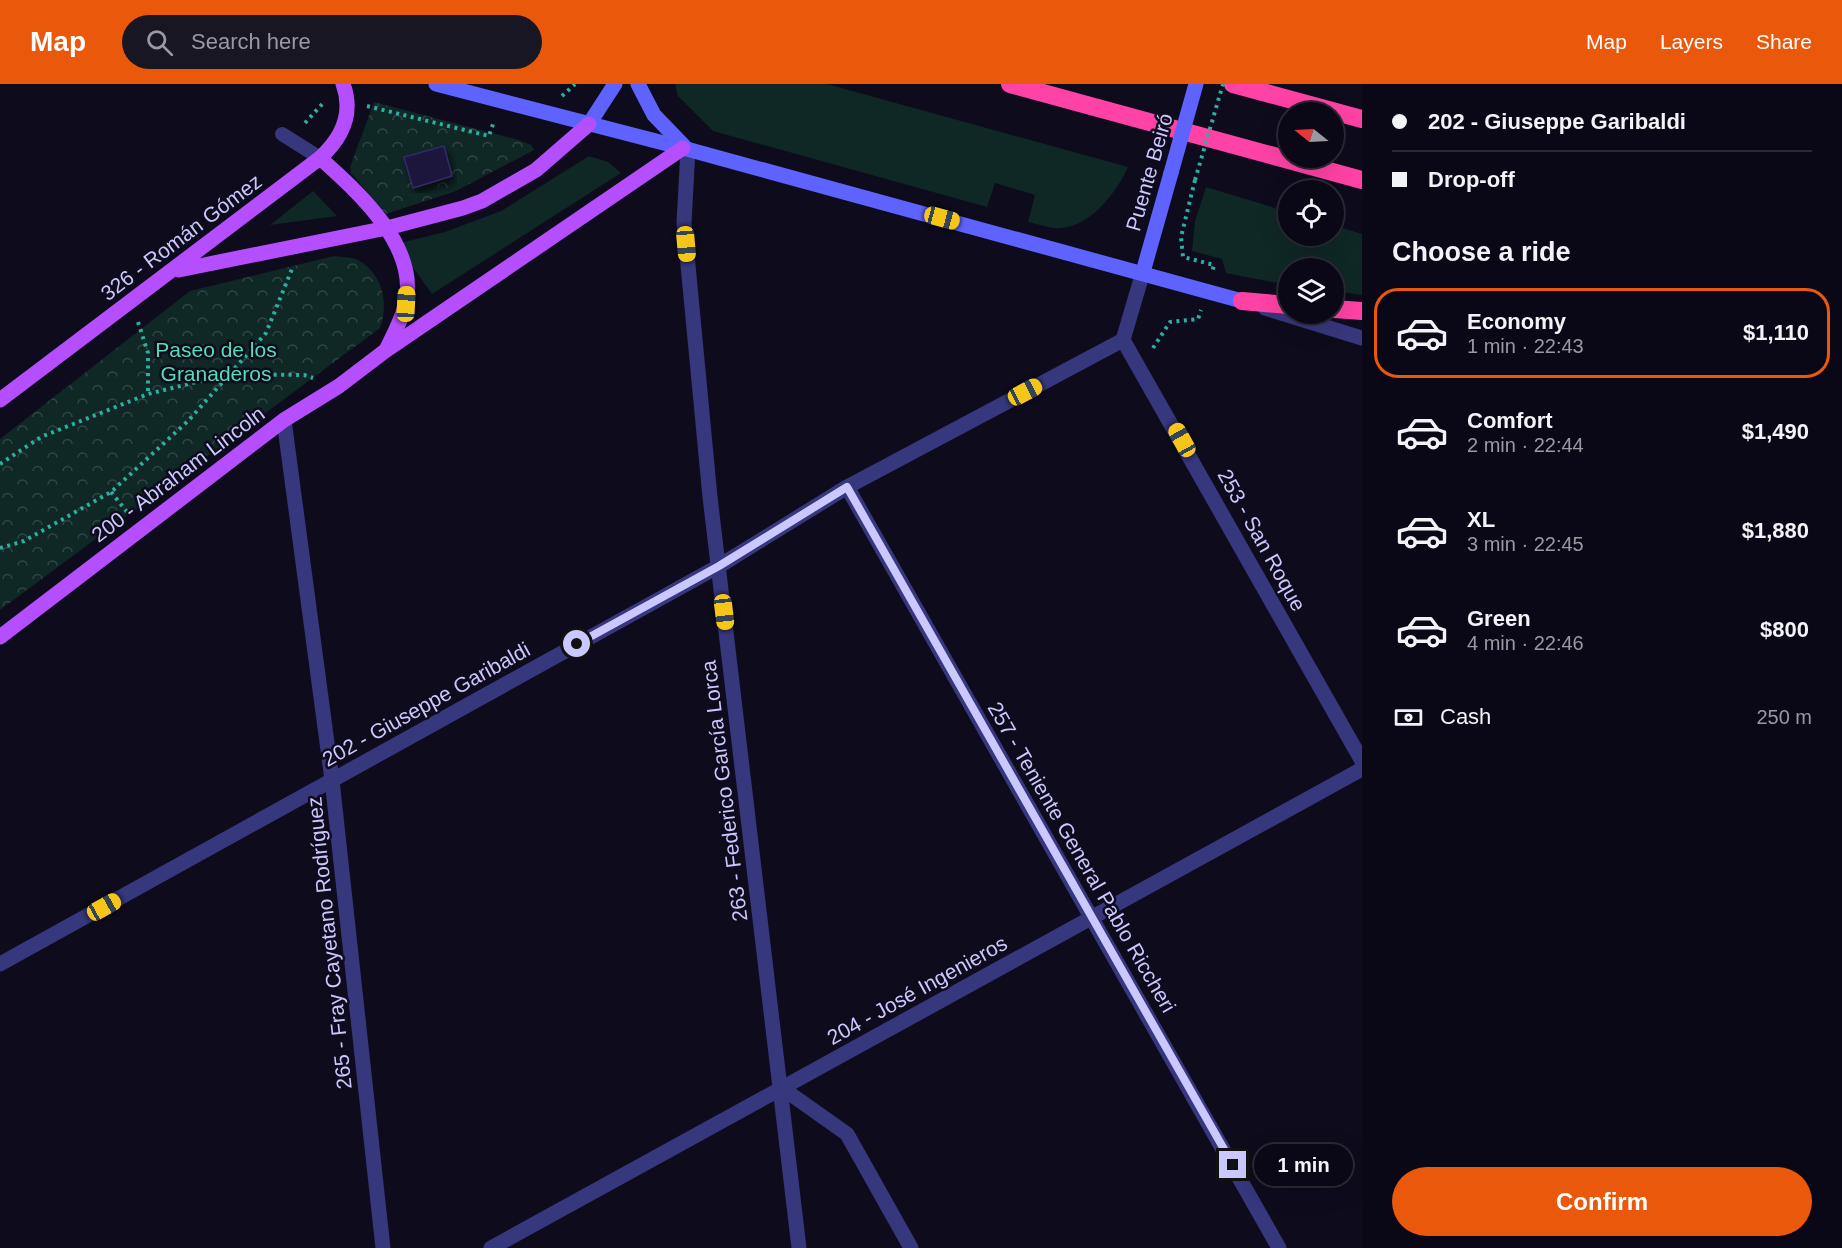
<!DOCTYPE html>
<html lang="en">
<head>
<meta charset="utf-8">
<style>
  body { margin:0; font-family:Arial,sans-serif; background:#181623; color:#f1f3f6; height:100vh; display:flex; flex-direction:column; font-size:22px; white-space:nowrap }
  * { box-sizing:border-box; margin:0 }
  p { font-size:20px; color:#999aa1 }
  .icon { flex:none; width:33px; height:33px; fill:none; stroke:currentColor; stroke-width:2; stroke-linecap:round; stroke-linejoin:round }
  .map { position:relative; flex:1; overflow:hidden }
  .side { display:flex; flex-direction:column; background:#0a0816; width:480px }
  .side>* { flex:none }
  .top-card { display:grid; align-content:center; height:132px; padding:0 30px; background:#0a0816 }
  .needle { width:39px; rotate:288deg }
  .fabs { position:absolute; left:1278px; top:18px; display:grid; gap:12px }
  .fabs a { display:grid; place-items:center; width:66px; height:66px; border-radius:50%; background:#0a0816; box-shadow:0 6px 24px #0002,0 0 0 2px #2a2935; font-size:30px }
  .end { position:absolute; width:27px; height:27px; margin:-14px; border:8px solid #cbc7ff; background:#111; box-shadow:0 0 0 3px #111 }
  .from { border-radius:50% }
  .bubble { position:absolute; height:42px; border-radius:21px; background:#0a0816; box-shadow:0 6px 24px #0002,0 0 0 2px #2a2935; font-size:20px; font-weight:600; line-height:42px; text-align:center }
  .car { position:absolute; width:18px; height:36px; margin:-18px -9px; border-radius:8px; box-shadow:0 0 4px 2px #0007; background:linear-gradient(#f5c518 24%,#345 0 40%,#f5c518 0 76%,#345 0 86%,#f5c518 0) }
  .top-card b { display:flex; align-items:center; gap:21px; height:57px; font-size:22px }
  .top-card b+b { border-top:2px solid #2a2935 }
  .top-card i { width:15px; height:15px; background:#f1f3f6 }
  ul { padding:0; list-style:none }
  li { display:flex; align-items:center; gap:18px; height:90px; margin:0 12px 9px; padding:0 18px; border:3px solid transparent; border-radius:24px }
  li div { flex:1 }
  li b { display:block; font-size:22px }
  li em { font-style:normal; font-weight:600 }
  li.current { border-color:#ea580c }
  li>.icon { width:54px; height:54px; stroke-width:1.5 }
  h2 { padding:0 30px; font-size:27px; line-height:72px }
  .pay { display:flex; align-items:center; gap:15px; height:66px; padding:0 30px; font-size:22px }
  .pay p { margin-inline-start:auto }
  .action { display:flex; gap:12px; margin-top:auto; padding:12px 30px }
  .action a { flex:1; height:69px; border-radius:36px; background:#ea580c; color:#fff; font-size:24px; font-weight:600; line-height:69px; text-align:center }
  header { display:flex; align-items:center; gap:36px; box-sizing:border-box; height:84px; padding:0 30px; background:#ea580c; color:#fff }
  header strong { font-size:28px }
  nav { display:flex; gap:33px; margin-inline-start:auto; font-size:21px }
  .search { width:420px; height:54px; background:#181623; display:flex; align-items:center; gap:15px; box-sizing:border-box; padding:0 21px; border-radius:33px; color:#999aa1; font-size:22px }
  main { display:flex; flex:1; min-height:0 }
  .map>svg:first-child { display:block }
</style>
</head>
<body>
<header>
<strong>Map</strong>
<div class="search"><svg class="icon" aria-label="search" viewBox="0 0 24 24"><circle cx="10" cy="10" r="6"/><path d="M15 15l6 6"/></svg>Search here</div>
<nav><a>Map</a><a>Layers</a><a>Share</a></nav>
</header>
<main>
<div class="map">
<svg width="1362" height="1164" viewBox="0 0 1362 1164">
  <defs>
    <pattern id="park-crowns" width="20" height="18" patternUnits="userSpaceOnUse" patternTransform="scale(1.5)"><rect width="20" height="18" fill="#0f2725"/><path d="M2 6a3 3 0 1 1 6 0M12 15a3 3 0 1 1 6 0" fill="none" stroke="#314546"/></pattern>
    <filter id="shadow"><feDropShadow dx="3.5" dy="6" stdDeviation="3" flood-color="#0009"/></filter>
  </defs>
  <rect width="100%" height="100%" fill="#0e0b1d"/>
  <!-- green -->
  <g fill="#0f2725">
    <path d="M675,0H827L1128,83C1117,108 1091,142 1061,144C1051,145 1038,140 1028,138L1035,111L995,99L987,123L713,47L678,12Z"/>
    <path d="M589,72L608,78L621,89L432,210L396,160L445,148L501,127Z"/>
    <path d="M1206,103L1288,128V152H1334V141L1362,150V211L1334,207V184H1288V201L1226,189L1222,175L1192,167L1195,137Z"/>
    <path d="M313,107L337,132L270,141Z"/>
  </g>
  <!-- park -->
  <g fill="url(#park-crowns)">
    <path d="M374,18L519,56L531,61L534,66L456,107L386,130L351,89L350,83Z"/>
    <path d="M334,172C341,173 352,173 358,176C383,190 389,220 380,244L0,526V355L190,207Z"/>
  </g>
  <!-- building -->
  <path fill="#1d173e" stroke="#33296a" stroke-width="1.5" filter="url(#shadow)" d="M444,62L452,92L413,104L404,73Z"/>
  <g fill="none" stroke-linecap="round" stroke-linejoin="round">
    <!-- path -->
    <g stroke="#2daea0" stroke-width="4" stroke-dasharray="3 4.5" stroke-linecap="butt">
      <path d="M562,12L575,0"/>
      <path d="M367,22L489,52L494,37"/>
      <path d="M305,39L324,18"/>
      <path d="M1195,96L1181,153L1183,173L1214,181L1212,188"/>
      <path d="M138,238L148,269V310"/>
      <path d="M1153,264L1170,238L1198,235L1201,226"/>
      <path d="M0,380L41,353L148,310L229,290L304,291L313,294"/>
      <path d="M111,408L127,428"/>
      <path d="M0,464L24,457L111,408L188,337L266,249L292,185"/>
    </g>
    <!-- service -->
    <path stroke="#36377c" stroke-width="14" d="M282,50L320,74"/>
    <!-- minor -->
    <g stroke="#36377c" stroke-width="15">
      <path d="M688,65L684,139L710,413L799,1164"/>
      <path d="M1143,188L1123,256L1362,677"/>
      <path d="M284,336L332,696L383,1164"/>
      <path d="M847,403L1279,1164"/>
      <path d="M0,880L719,482L847,403L1123,256"/>
      <path d="M782,1004L847,1050L911,1164"/>
      <path d="M491,1164L1362,685"/>
    </g>
    <!-- tertiary -->
    <path stroke="#36377c" stroke-width="15" d="M1265,224L1362,254"/>
    <!-- secondary -->
    <g stroke="#5e62ff" stroke-width="15">
      <path d="M436,0L683,64L1242,217"/>
      <path d="M638,0L654,31L684,62"/>
      <path d="M589,40L615,0"/>
      <path d="M1143,188L1171,89"/>
    </g>
    <!-- primary -->
    <g stroke="#b54eff" stroke-width="15">
      <path d="M320,74C358,108 421,164 405,222C401,237 394,250 387,264"/>
      <path d="M179,186L387,144L463,124L482,117L536,86L589,40"/>
      <path d="M0,316L320,74C342,54 354,30 343,0"/>
      <path d="M0,553L284,336L339,302L385,267L683,64"/>
    </g>
    <!-- motorway -->
    <g stroke="#ff42a5" stroke-width="18">
      <path d="M1010,0L1362,96"/>
      <path d="M1233,0L1362,35"/>
      <path d="M1242,217L1288,221"/>
      <path d="M1334,225L1362,227"/>
    </g>
    <!-- path-bridge -->
    <path stroke="#2daea0" stroke-width="4" stroke-dasharray="3 4.5" stroke-linecap="butt" d="M1195,96L1223,0"/>
    <!-- secondary-bridge -->
    <path stroke="#5e62ff" stroke-width="15" d="M1171,89L1196,0"/>
  </g>
  <g fill="none" stroke-linecap="round" stroke-linejoin="round">
    <!-- route -->
    <path stroke="#cbc7ff" stroke-width="8" d="M577,560L719,482L847,403L1233,1081"/>
  </g>
  <g text-anchor="middle" dominant-baseline="central" stroke-width="5" stroke-linejoin="round" paint-order="stroke">
    <!-- street labels -->
    <g font-size="21" fill="#cbc7ff" stroke="#0e0b1d">
      <text transform="translate(1149 88) rotate(-74)">Puente Beiró</text>
      <text transform="translate(181 153) rotate(-37)">326 - Román Gómez</text>
      <text transform="translate(178 390) rotate(-37)">200 - Abraham Lincoln</text>
      <text transform="translate(1262 456) rotate(61)">253 - San Roque</text>
      <text transform="translate(426 620) rotate(-29)">202 - Giuseppe Garibaldi</text>
      <text transform="translate(724 707) rotate(-97)">263 - Federico García Lorca</text>
      <text transform="translate(1082 773) rotate(60)">257 - Teniente General Pablo Riccheri</text>
      <text transform="translate(329 859) rotate(-96)">265 - Fray Cayetano Rodríguez</text>
      <text transform="translate(917 906) rotate(-29)">204 - José Ingenieros</text>
    </g>
    <!-- park labels -->
    <g font-size="21" fill="#54deb5" stroke="#0e0b1d">
      <text x="216" y="265">Paseo de los<tspan x="216" dy="24">Granaderos</tspan></text>
    </g>
  </g>
</svg>
<div class="fabs">
<a><svg class="needle" viewBox="-14 -14 28 28"><path d="M0-13l5 13h-10z" fill="#e53935"/><path d="M0 13l5-13h-10z" fill="#999aa1"/></svg></a>
<a><svg class="icon" aria-label="locate" viewBox="0 0 24 24"><circle cx="12" cy="12" r="6"/><path d="M12 2v4M12 18v4M2 12h4M18 12h4"/></svg></a>
<a><svg class="icon" aria-label="layers" viewBox="0 0 24 24"><path d="M12 4l9 5-9 5-9-5zM3 14l9 5 9-5"/></svg></a>
</div>
<i class="end from" style="left:577px;top:560px"></i>
<i class="end" style="left:1233px;top:1081px"></i>
<div class="bubble" style="left:1254px;top:1060px;width:99px">1 min</div>
<i class="car" style="left:942px;top:134px;rotate:105deg"></i>
<i class="car" style="left:686px;top:160px;rotate:175deg"></i>
<i class="car" style="left:406px;top:220px;rotate:3deg"></i>
<i class="car" style="left:1025px;top:308px;rotate:62deg"></i>
<i class="car" style="left:1182px;top:356px;rotate:331deg"></i>
<i class="car" style="left:724px;top:528px;rotate:173deg"></i>
<i class="car" style="left:104px;top:823px;rotate:61deg"></i>
</div>
<section class="side">
<div class="top-card">
<b><i class="from"></i>202 - Giuseppe Garibaldi</b>
<b><i></i>Drop-off</b>
</div>
<h2>Choose a ride</h2>
<ul>
<li class="current"><svg class="icon" aria-label="car" viewBox="0 0 24 24"><path d="M5 17H2v-5l4-1 3-4h7l3 4 3 1v5h-3M9 17h6M6 11h13"/><circle cx="7" cy="17" r="2"/><circle cx="17" cy="17" r="2"/></svg><div><b>Economy</b><p>1 min · 22:43</p></div><em>$1,110</em></li>
<li><svg class="icon" aria-label="car" viewBox="0 0 24 24"><path d="M5 17H2v-5l4-1 3-4h7l3 4 3 1v5h-3M9 17h6M6 11h13"/><circle cx="7" cy="17" r="2"/><circle cx="17" cy="17" r="2"/></svg><div><b>Comfort</b><p>2 min · 22:44</p></div><em>$1,490</em></li>
<li><svg class="icon" aria-label="car" viewBox="0 0 24 24"><path d="M5 17H2v-5l4-1 3-4h7l3 4 3 1v5h-3M9 17h6M6 11h13"/><circle cx="7" cy="17" r="2"/><circle cx="17" cy="17" r="2"/></svg><div><b>XL</b><p>3 min · 22:45</p></div><em>$1,880</em></li>
<li><svg class="icon" aria-label="car" viewBox="0 0 24 24"><path d="M5 17H2v-5l4-1 3-4h7l3 4 3 1v5h-3M9 17h6M6 11h13"/><circle cx="7" cy="17" r="2"/><circle cx="17" cy="17" r="2"/></svg><div><b>Green</b><p>4 min · 22:46</p></div><em>$800</em></li>
</ul>
<div class="pay"><svg class="icon" aria-label="cash" viewBox="0 0 24 24"><path d="M3 7h18v10H3z"/><circle cx="12" cy="12" r="2"/></svg>Cash<p>250 m</p></div>
<div class="action"><a>Confirm</a></div>
</section>
</main>
</body>
</html>
